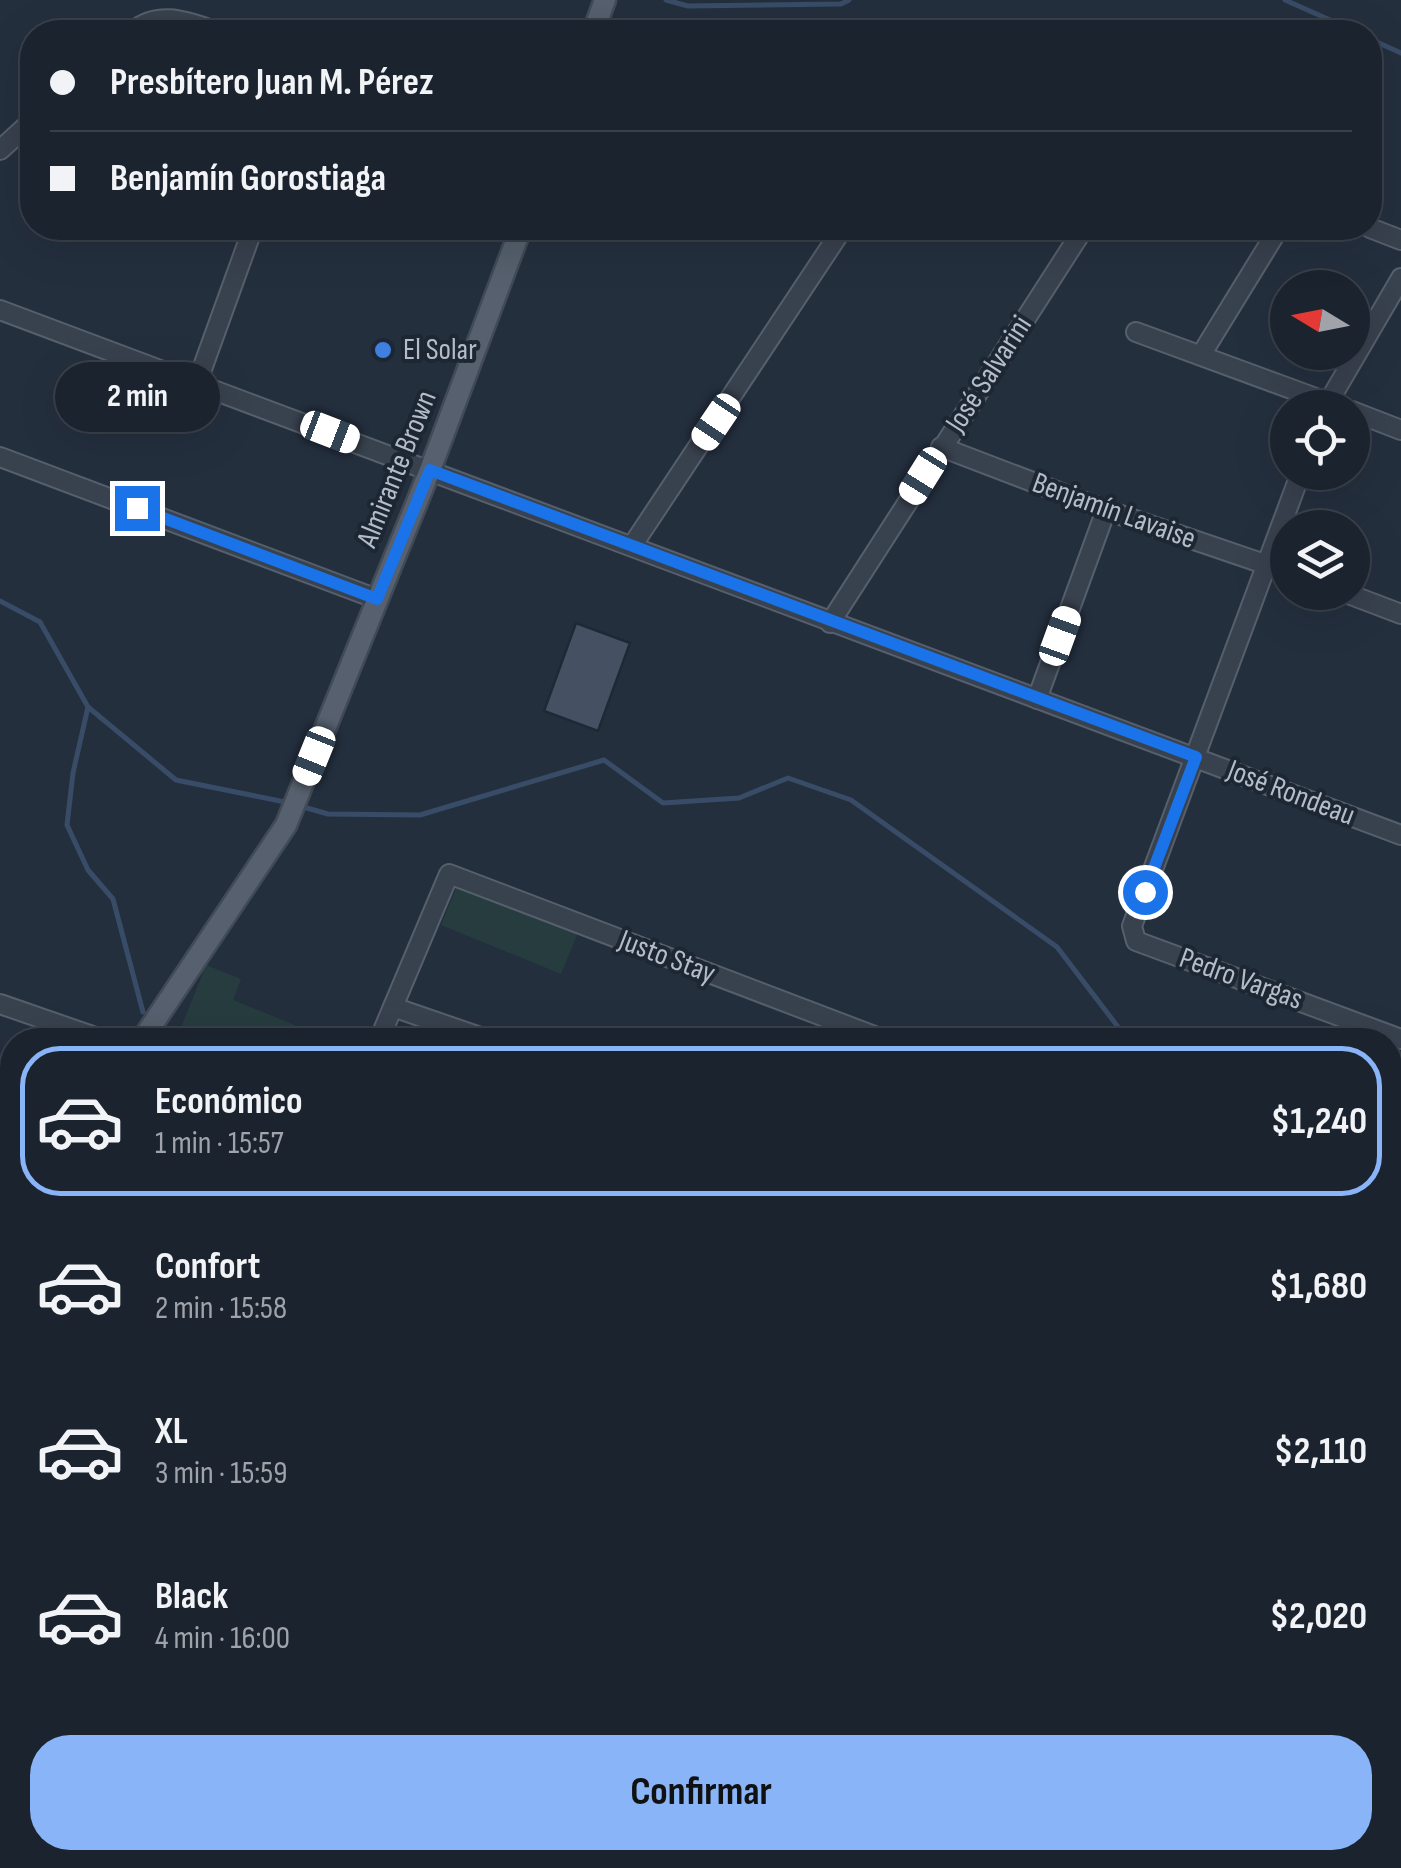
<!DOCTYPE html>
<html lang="es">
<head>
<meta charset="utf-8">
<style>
  body { margin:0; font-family:"Sofia Sans Condensed",sans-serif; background:#282f3a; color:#f1f3f6; height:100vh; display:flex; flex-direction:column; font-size:38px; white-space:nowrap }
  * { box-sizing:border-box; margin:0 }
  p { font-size:32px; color:#a0a4aa }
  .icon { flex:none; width:55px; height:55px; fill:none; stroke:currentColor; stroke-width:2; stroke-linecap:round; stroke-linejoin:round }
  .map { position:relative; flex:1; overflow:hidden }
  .drawer { position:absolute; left:0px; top:1028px; width:1402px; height:842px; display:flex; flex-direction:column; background:#1b232e; border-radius:40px 40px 0 0; box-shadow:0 10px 40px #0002,0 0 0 2px #39404a }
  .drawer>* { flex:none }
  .guide { position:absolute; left:20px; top:20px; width:1362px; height:220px; border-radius:40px; box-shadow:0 10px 40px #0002,0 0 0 2px #39404a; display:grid; align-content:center; height:220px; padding:0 30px; background:#1b232e }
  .needle { width:65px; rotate:280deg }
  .fabs { position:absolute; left:1270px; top:270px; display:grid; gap:20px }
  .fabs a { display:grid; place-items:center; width:100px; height:100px; border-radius:50%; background:#1b232e; box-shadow:0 10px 40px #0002,0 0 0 2px #39404a; font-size:50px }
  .end { position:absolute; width:45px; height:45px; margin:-22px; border:12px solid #1a73e8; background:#fff; box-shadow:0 0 0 5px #fff }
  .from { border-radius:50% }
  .bubble { position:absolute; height:70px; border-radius:35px; background:#1b232e; box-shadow:0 10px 40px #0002,0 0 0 2px #39404a; font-size:32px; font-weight:700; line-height:70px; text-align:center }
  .car { position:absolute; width:30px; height:60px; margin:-30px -15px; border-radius:12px; box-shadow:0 0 8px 2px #0007; background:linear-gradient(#fff 24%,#345 0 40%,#fff 0 76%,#345 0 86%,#fff 0) }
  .guide b { display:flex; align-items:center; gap:35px; height:95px; font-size:38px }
  .guide b+b { border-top:2px solid #39404a }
  .guide i { width:25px; height:25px; background:#f1f3f6 }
  ul { padding:18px 0 0; list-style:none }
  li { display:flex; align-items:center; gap:30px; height:150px; margin:0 20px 15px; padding:0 10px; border:5px solid transparent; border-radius:40px }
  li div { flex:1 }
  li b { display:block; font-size:38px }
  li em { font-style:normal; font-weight:700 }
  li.on { border-color:#8ab4f8 }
  li>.icon { width:90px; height:90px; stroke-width:1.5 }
  .action { display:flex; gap:20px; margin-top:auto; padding:20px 30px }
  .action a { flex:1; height:115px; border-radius:40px; background:#8ab4f8; color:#111; font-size:40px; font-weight:700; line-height:115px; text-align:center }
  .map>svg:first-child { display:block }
</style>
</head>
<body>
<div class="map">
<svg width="1401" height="1868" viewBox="0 0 1401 1868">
  <rect width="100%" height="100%" fill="#242f3e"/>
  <!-- green -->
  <g fill="#263c3f">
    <path d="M459,881L579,930L561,974L441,925Z"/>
    <path d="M206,965L241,979L233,1000L295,1025L289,1040H176Z"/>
  </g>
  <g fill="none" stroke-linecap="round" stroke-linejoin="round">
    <!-- stream -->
    <g stroke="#394c67" stroke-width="5">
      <path d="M666,0L688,6L841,4L849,0"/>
      <path d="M1285,0L1357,32"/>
      <path d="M1370,39L1401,53"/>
      <path d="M0,601L40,622L88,707L176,780L290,803"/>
      <path d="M88,707L73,773L67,825L88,870L113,899L143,1012"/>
      <path d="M300,806L328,814L420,815L604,760L663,803L739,798L788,778L851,800L1057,947L1128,1040"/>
    </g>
  </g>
  <!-- building -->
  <path fill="#455162" stroke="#1f2835" stroke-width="2.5" d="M576,623L630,643L598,731L544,711Z"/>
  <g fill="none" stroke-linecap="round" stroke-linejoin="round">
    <defs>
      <g id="minor">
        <path d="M132,32C159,9 188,22 218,32"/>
        <path d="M0,150L32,121"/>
        <path d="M1370,228L1401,240"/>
        <path d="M0,310L1401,835"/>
        <path d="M1136,332L1343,408"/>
        <path d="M1201,355L1279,228"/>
        <path d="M197,383L253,228"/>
        <path d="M1325,408L1401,278"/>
        <path d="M1352,411L1401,430"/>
        <path d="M941,447L1106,510L1288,572"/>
        <path d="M0,457L377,599"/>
        <path d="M1301,472L1132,926L1136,941L1401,1039"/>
        <path d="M632,546L843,228"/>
        <path d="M1343,592L1401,614"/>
        <path d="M830,623L1084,228"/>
        <path d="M1037,699L1106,510"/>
        <path d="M0,1004L104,1040"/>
        <path d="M393,1007L489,1040"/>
        <path d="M379,1040L449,874L885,1040"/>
        <path d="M0,1173L12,1178"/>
        <path d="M1390,1233L1401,1237"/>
        <path d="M0,1346L12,1351"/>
        <path d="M1390,1522L1401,1526"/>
        <path d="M0,1697L12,1702"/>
        <path d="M1390,1703L1401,1712"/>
        <path d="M429,1858L457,1868"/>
        <path d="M527,1868L530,1858"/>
      </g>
      <g id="major">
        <path d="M593,32L605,0"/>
        <path d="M142,1040L286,825L430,470L521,228"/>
        <path d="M0,1425L12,1386"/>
        <path d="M1390,1607L1401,1575"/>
        <path d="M1288,1868L1292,1858"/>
      </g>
    </defs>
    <!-- minor casing -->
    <use href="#minor" stroke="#565f6c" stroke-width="22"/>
    <!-- major casing -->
    <use href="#major" stroke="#414a57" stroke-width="25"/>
    <!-- minor -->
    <use href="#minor" stroke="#38414e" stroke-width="18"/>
    <!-- major -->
    <use href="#major" stroke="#56606e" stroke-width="20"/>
  </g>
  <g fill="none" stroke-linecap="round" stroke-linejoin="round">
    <!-- route -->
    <path stroke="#1a73e8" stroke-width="12" d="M137,508L377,599L430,470L1196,757L1145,892"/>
  </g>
  <!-- markers -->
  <circle fill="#3f7fe0" stroke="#1d2633" stroke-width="4" cx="383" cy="350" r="10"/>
  <g text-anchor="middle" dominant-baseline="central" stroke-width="8" stroke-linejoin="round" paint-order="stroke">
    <!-- poi labels -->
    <g font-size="30" fill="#b4bcc9" stroke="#1d2633" text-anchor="start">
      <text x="403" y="350">El Solar</text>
    </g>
    <!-- street labels -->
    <g font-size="30" fill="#b4bcc9" stroke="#1d2633">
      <text transform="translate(989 374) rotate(-57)">José Salvarini</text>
      <text transform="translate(397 469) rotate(-68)">Almirante Brown</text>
      <text transform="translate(1114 511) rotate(20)">Benjamín Lavaise</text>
      <text transform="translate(1291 793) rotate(21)">José Rondeau</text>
      <text transform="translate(667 957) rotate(21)">Justo Stay</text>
      <text transform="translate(1241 979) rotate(20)">Pedro Vargas</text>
    </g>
  </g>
</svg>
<div class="fabs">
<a><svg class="needle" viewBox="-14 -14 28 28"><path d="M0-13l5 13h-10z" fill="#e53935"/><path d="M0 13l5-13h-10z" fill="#a0a4aa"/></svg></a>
<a><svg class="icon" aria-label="locate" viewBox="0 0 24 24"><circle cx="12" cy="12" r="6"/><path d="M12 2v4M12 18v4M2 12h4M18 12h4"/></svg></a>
<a><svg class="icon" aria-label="layers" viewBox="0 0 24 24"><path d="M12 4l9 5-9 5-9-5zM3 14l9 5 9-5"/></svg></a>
</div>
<i class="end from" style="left:1145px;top:892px"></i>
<i class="end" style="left:137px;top:508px"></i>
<div class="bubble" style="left:55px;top:362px;width:165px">2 min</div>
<i class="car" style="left:716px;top:422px;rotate:214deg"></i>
<i class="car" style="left:330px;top:432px;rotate:111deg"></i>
<i class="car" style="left:923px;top:476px;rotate:212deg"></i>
<i class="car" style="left:1060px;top:636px;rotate:20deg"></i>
<i class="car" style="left:314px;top:756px;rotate:202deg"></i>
<div class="guide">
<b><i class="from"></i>Presbítero Juan M. Pérez</b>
<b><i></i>Benjamín Gorostiaga</b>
</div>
<section class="drawer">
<ul>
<li class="on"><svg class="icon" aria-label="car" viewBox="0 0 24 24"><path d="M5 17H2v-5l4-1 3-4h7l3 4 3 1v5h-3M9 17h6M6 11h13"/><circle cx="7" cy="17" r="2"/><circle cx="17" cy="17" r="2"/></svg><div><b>Económico</b><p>1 min · 15:57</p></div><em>$1,240</em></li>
<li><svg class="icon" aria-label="car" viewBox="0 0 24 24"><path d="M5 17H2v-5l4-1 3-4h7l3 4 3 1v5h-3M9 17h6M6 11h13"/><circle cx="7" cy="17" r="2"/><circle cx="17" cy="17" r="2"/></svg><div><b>Confort</b><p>2 min · 15:58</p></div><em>$1,680</em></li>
<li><svg class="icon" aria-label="car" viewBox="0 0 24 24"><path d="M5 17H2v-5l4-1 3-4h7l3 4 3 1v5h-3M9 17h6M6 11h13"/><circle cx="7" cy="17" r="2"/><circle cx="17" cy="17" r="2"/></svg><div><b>XL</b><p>3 min · 15:59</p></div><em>$2,110</em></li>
<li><svg class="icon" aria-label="car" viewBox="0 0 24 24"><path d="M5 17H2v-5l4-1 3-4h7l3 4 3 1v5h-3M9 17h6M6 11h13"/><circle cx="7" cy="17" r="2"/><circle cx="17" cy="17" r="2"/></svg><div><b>Black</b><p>4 min · 16:00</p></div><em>$2,020</em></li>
</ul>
<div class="action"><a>Confirmar</a></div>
</section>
</div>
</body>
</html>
